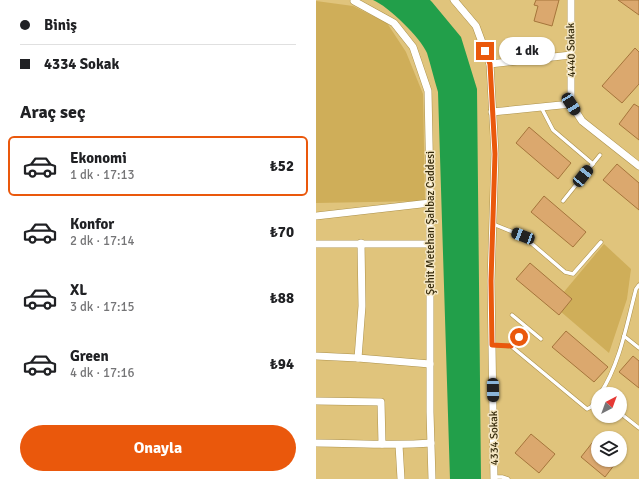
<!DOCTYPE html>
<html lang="tr">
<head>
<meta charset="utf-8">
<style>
  body { margin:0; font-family:Signika,sans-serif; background:#f6f6f6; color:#202124; height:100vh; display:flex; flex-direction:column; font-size:15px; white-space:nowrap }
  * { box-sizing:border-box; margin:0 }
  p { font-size:13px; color:#757577 }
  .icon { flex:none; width:22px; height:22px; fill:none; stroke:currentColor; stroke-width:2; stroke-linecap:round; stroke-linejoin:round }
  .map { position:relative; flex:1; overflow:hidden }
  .drawer { display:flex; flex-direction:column; background:#fff; width:316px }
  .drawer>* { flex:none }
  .top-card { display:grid; align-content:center; height:88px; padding:0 20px; background:#fff }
  .needle { width:26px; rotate:41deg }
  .fabs { position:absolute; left:275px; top:387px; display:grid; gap:8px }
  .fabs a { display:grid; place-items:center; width:36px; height:36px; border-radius:50%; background:#fff; box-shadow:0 1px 3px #0004; font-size:20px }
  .end { position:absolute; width:18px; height:18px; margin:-9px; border:5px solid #ea580c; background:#fff; box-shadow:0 0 0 2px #fff }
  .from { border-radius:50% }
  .bubble { position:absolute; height:28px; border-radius:14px; background:#fff; box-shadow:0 1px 3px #0004; font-size:13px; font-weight:700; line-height:28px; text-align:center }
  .car { position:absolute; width:12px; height:24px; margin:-12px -6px; border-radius:5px; box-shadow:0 0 3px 1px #0007; background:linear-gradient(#222 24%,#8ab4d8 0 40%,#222 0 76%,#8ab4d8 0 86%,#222 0) }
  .top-card b { display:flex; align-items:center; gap:14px; height:38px; font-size:15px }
  .top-card b+b { border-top:1px solid #e0e0e0 }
  .top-card i { width:10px; height:10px; background:#202124 }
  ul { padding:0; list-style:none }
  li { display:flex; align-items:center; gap:12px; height:60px; margin:0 8px 6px; padding:0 12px; border:2px solid transparent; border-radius:6px }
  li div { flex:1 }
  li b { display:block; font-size:15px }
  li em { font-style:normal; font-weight:700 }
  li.on { border-color:#ea580c }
  li>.icon { width:36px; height:36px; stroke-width:1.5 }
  h2 { padding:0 20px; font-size:18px; line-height:48px }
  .primary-button { display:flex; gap:8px; margin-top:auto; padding:8px 20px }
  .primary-button a { flex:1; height:46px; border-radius:24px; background:#ea580c; color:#fff; font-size:16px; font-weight:700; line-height:46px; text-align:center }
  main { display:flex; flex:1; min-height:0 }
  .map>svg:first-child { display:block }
</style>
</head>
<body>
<main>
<section class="drawer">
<div class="top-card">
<b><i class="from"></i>Biniş</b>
<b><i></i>4334 Sokak</b>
</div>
<h2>Araç seç</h2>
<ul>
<li class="on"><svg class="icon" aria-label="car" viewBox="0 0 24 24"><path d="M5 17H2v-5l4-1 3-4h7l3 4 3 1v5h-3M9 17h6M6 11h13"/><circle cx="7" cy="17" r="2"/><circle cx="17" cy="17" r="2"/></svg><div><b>Ekonomi</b><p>1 dk · 17:13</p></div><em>₺52</em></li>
<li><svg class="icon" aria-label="car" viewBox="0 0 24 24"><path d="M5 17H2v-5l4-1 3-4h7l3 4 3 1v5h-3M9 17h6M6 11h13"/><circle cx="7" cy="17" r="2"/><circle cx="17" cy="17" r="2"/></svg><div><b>Konfor</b><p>2 dk · 17:14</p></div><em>₺70</em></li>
<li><svg class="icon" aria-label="car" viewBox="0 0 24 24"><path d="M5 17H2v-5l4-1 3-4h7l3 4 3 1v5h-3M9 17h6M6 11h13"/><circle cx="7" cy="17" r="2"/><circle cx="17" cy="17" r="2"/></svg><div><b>XL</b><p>3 dk · 17:15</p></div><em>₺88</em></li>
<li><svg class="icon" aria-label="car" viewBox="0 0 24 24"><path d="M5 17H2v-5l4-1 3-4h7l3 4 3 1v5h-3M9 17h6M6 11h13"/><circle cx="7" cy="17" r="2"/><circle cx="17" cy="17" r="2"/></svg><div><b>Green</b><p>4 dk · 17:16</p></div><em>₺94</em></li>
</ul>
<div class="primary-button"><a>Onayla</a></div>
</section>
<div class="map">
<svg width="323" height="479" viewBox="0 0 323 479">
  <rect width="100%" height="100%" fill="#e0c47c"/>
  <!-- green -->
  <g fill="#cfae59">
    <path d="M0,1L37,6L71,23L90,52L107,94L109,201L0,203Z"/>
    <path d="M288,244L315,269L311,299L293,353L237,305Z"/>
  </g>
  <!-- water -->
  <path fill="#229f4a" d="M57,0H114L116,2L145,37L161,89L165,479H134L122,92C118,79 115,66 111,53C105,38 72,6 57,0Z"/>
  <!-- building -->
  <g fill="#dba86e" stroke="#a5753b">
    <path d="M220,0H243L236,26L218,21L222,6L218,5Z"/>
    <path d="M302,0H323V15Z"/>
    <path d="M319,48L323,52V84L306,103L286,86Z"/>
    <path d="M318,104L323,107V140L303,124Z"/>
    <path d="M213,127L255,163L242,179L200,143Z"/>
    <path d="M301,164L323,183V210L287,180Z"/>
    <path d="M228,196L270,232L257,247L215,212Z"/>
    <path d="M214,263L256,299L243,315L200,279Z"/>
    <path d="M250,331L292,367L278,382L236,347Z"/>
    <path d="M317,356L323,361V388L303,372Z"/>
    <path d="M215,434L239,454L223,473L199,453Z"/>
    <path d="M280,438L282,439V460H302L289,477L265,457Z"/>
  </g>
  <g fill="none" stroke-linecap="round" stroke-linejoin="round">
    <defs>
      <g id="service">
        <path d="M225,107L237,130L277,164"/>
        <path d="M247,201L284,155"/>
        <path d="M177,224L207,236L249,272L257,274L285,242"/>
        <path d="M196,315L225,339"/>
        <path d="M308,336L323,348"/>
        <path d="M176,345L195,346L271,409L275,407L282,397"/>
        <path d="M195,346L210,327"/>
        <path d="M284,394C304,364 311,323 320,289L323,285"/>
        <path d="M304,413L323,428"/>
        <path d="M178,477H186L192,479"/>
      </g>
      <g id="minor">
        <path d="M138,0L160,26L174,64L179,154L175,281L178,479"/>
        <path d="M255,0V104L266,121L323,166"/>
        <path d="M38,1L78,23L97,47L112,91L114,189V412L116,479"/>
        <path d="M174,64L255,55"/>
        <path d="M176,112L255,104"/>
        <path d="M0,216L114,203"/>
        <path d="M0,244H114"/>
        <path d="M0,356L42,358L114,364"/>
        <path d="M42,358L46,306L45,243"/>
        <path d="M0,401L65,402L66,444"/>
        <path d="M0,443C38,443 77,446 115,443"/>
        <path d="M83,445L85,479"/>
      </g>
    </defs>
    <!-- service casing -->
    <use href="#service" stroke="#ac914b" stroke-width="4.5"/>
    <!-- minor casing -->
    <use href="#minor" stroke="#ac914b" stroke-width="8"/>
    <!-- service -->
    <use href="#service" stroke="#fff" stroke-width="3.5"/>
    <!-- minor -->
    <use href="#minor" stroke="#fff" stroke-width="7"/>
  </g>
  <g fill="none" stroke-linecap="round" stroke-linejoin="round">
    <!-- route -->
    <path stroke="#ea580c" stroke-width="5" d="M169,51L174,64L179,154L175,281L176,345L195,346L203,337"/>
  </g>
  <g text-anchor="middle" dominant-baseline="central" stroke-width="3" stroke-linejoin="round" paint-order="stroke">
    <!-- street labels -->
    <g font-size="11" fill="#34290a" stroke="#f4e6c3">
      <text transform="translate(255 50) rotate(-91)">4440 Sokak</text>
      <text transform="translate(114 223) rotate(-90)">Şehit Metehan Şahbaz Caddesi</text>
      <text transform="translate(178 438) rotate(-91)">4334 Sokak</text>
    </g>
  </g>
</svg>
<div class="fabs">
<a><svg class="needle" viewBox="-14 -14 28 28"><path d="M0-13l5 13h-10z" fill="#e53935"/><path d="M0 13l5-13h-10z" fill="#757577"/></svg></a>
<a><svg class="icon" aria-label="layers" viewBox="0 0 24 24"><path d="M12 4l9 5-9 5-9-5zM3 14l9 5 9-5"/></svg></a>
</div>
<i class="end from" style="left:203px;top:337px"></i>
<i class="end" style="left:169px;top:51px"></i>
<div class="bubble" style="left:183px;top:37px;width:56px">1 dk</div>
<i class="car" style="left:255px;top:104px;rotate:148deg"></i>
<i class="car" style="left:267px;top:176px;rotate:39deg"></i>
<i class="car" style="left:207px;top:236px;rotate:291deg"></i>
<i class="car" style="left:177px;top:390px;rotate:179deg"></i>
</div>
</main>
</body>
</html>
